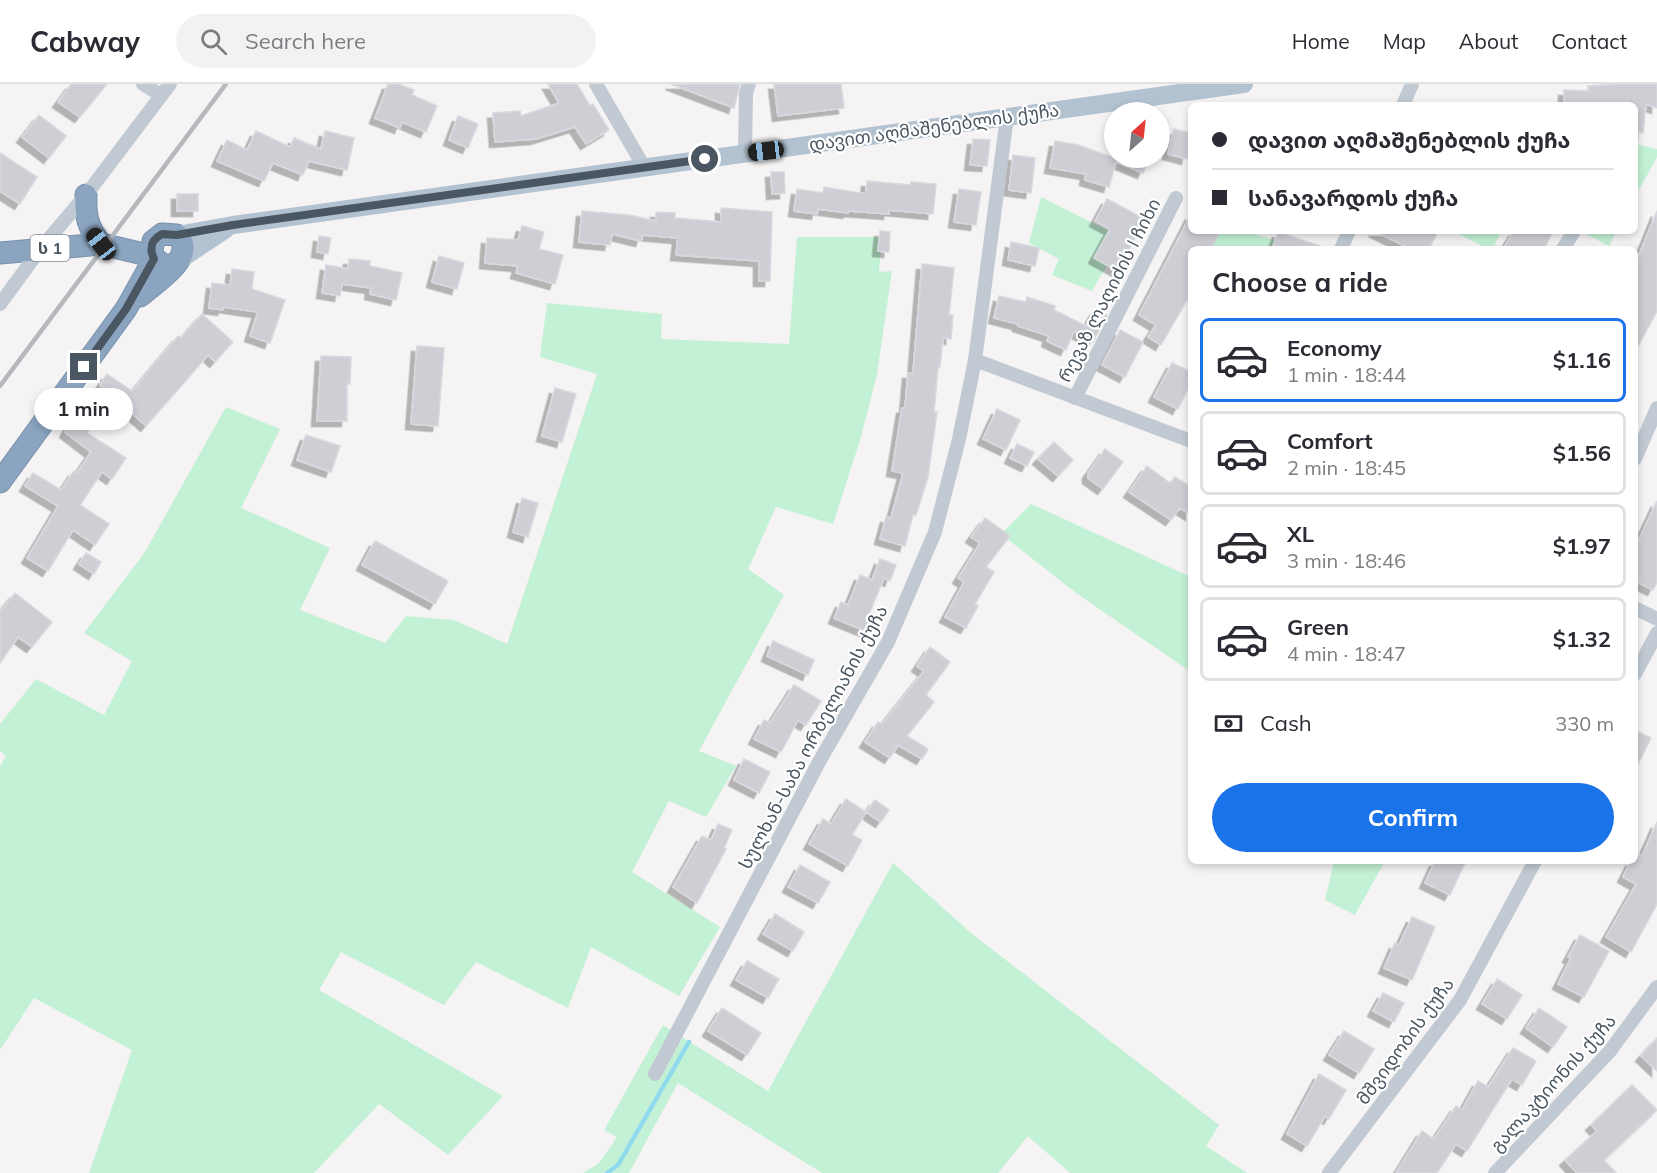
<!DOCTYPE html>
<html lang="en">
<head>
<meta charset="utf-8">
<style>
  body { margin:0; font-family:Mulish,"Noto Sans Georgian",sans-serif; background:#f2f2f3; color:#2b2b33; height:100vh; display:flex; flex-direction:column; font-size:22px; white-space:nowrap }
  * { box-sizing:border-box; margin:0 }
  p { font-size:20px; color:#7c7c81 }
  .icon { flex:none; width:33px; height:33px; fill:none; stroke:currentColor; stroke-width:2; stroke-linecap:round; stroke-linejoin:round }
  .map { position:relative; flex:1; overflow:hidden }
  .side { position:absolute; left:1188px; top:162px; width:450px; height:618px; display:flex; flex-direction:column; background:#fff; border-radius:9px; box-shadow:0 3px 9px #0003 }
  .side>* { flex:none }
  .hud { position:absolute; left:1188px; top:18px; width:450px; height:132px; border-radius:9px; box-shadow:0 3px 9px #0003; display:grid; align-content:center; height:132px; padding:0 24px; background:#fff }
  .needle { width:39px; rotate:27deg }
  .tools { position:absolute; left:1104px; top:18px; display:grid; gap:12px }
  .tools a { display:grid; place-items:center; width:66px; height:66px; border-radius:50%; background:#fff; box-shadow:0 3px 9px #0003; font-size:30px }
  .end { position:absolute; width:27px; height:27px; margin:-14px; border:8px solid #4a5661; background:#fff; box-shadow:0 0 0 3px #fff }
  .from { border-radius:50% }
  .bubble { position:absolute; height:42px; border-radius:21px; background:#fff; box-shadow:0 3px 9px #0003; font-size:20px; font-weight:700; line-height:42px; text-align:center }
  .car { position:absolute; width:18px; height:36px; margin:-18px -9px; border-radius:8px; box-shadow:0 0 4px 2px #0007; background:linear-gradient(#222 24%,#8ab4d8 0 40%,#222 0 76%,#8ab4d8 0 86%,#222 0) }
  .hud b { display:flex; align-items:center; gap:21px; height:57px; font-size:22px }
  .hud b+b { border-top:2px solid #e1e1e2 }
  .hud i { width:15px; height:15px; background:#2b2b33 }
  ul { padding:0; list-style:none }
  li { display:flex; align-items:center; gap:18px; height:84px; margin:0 12px 9px; padding:0 12px; border:3px solid #e1e1e2; border-radius:9px }
  li div { flex:1 }
  li b { display:block; font-size:22px }
  li em { font-style:normal; font-weight:700 }
  li.on { border-color:#1a73e8 }
  li>.icon { width:54px; height:54px; stroke-width:1.5 }
  h2 { padding:0 24px; font-size:27px; line-height:72px }
  .pay { display:flex; align-items:center; gap:15px; height:66px; padding:0 24px; font-size:22px }
  .pay p { margin-inline-start:auto }
  .action { display:flex; gap:12px; margin-top:auto; padding:12px 24px }
  .action a { flex:1; height:69px; border-radius:36px; background:#1a73e8; color:#fff; font-size:24px; font-weight:700; line-height:69px; text-align:center }
  header { display:flex; align-items:center; gap:36px; box-sizing:border-box; height:84px; padding:0 30px; background:#fff; border-bottom:2px solid #e1e1e2 }
  header strong { font-size:28px }
  nav { display:flex; gap:33px; margin-inline-start:auto; font-size:21px }
  .search { width:420px; height:54px; background:#f2f2f3; display:flex; align-items:center; gap:15px; box-sizing:border-box; padding:0 21px; border-radius:33px; color:#7c7c81; font-size:22px }
  .map>svg:first-child { display:block }
</style>
</head>
<body>
<header>
<strong>Cabway</strong>
<div class="search"><svg class="icon" aria-label="search" viewBox="0 0 24 24"><circle cx="10" cy="10" r="6"/><path d="M15 15l6 6"/></svg>Search here</div>
<nav><a>Home</a><a>Map</a><a>About</a><a>Contact</a></nav>
</header>
<div class="map">
<svg width="1657" height="1089" viewBox="0 0 1657 1089">
  <defs>
    <filter id="shadow"><feDropShadow dx="-5.5" dy="5.5" stdDeviation="0" flood-color="#0004"/></filter>
  </defs>
  <rect width="100%" height="100%" fill="#f5f3f3"/>
  <!-- green -->
  <g fill="#c3f1d5">
    <path d="M1635,60L1657,65V73L1635,113Z"/>
    <path d="M1041,113L1123,154L1092,207L1052,191L1059,175L1029,159Z"/>
    <path d="M1217,147H1245L1280,158L1279,165H1212Z"/>
    <path d="M1453,147H1501L1493,165H1488Z"/>
    <path d="M1580,147H1617L1609,162Z"/>
    <path d="M797,153H882L879,188L892,187L877,290L861,353L833,440L776,423L748,485L784,511L699,667L736,682L706,733L669,717L632,788L720,843L679,912L591,863L568,924L476,878L444,921L341,868L319,906L503,1012L448,1071L379,1020L314,1089H89L132,966L34,914L0,966V682L6,672L0,667V640L36,595L104,631L132,577L84,549L145,468L226,323L280,345L241,424L330,464L300,526L385,559L406,532L454,536L507,560L597,290L540,273L547,219L662,230L661,255L789,260Z"/>
    <path d="M1031,420L1191,493V588L1076,509L1001,450Z"/>
    <path d="M1334,777H1385L1355,831L1325,816Z"/>
    <path d="M893,779L971,849L1219,1041L1206,1062L1247,1089H1070L1028,1052L998,1089H822L678,999L629,1089H583L599,1079L617,1053L604,1046L663,941L768,1007Z"/>
  </g>
  <g fill="none" stroke-linecap="round" stroke-linejoin="round">
    <!-- stream -->
    <path stroke="#90daee" stroke-width="4.5" d="M607,1089L618,1081L689,958"/>
  </g>
  <!-- building -->
  <g fill="#cdcfd5" stroke="#d7d9de" stroke-width="1.5" filter="url(#shadow)">
    <path d="M71,0H107L80,33L58,18Z"/>
    <path d="M388,0H398L414,6L412,11L437,22L426,48L402,38L400,44L375,34Z"/>
    <path d="M548,0H577L590,22L593,20L609,46L586,60L575,43L536,55L495,58L493,29L520,27L521,32L559,19Z"/>
    <path d="M671,0H740L734,24Z"/>
    <path d="M774,0H841L844,24L778,32Z"/>
    <path d="M1621,0H1657V24L1646,20L1643,49L1635,48V21H1564V6L1588,7V2Z"/>
    <path d="M39,31L66,52L49,74L22,53Z"/>
    <path d="M458,32L478,40L468,64L449,56Z"/>
    <path d="M1174,45L1191,49L1187,75L1168,70Z"/>
    <path d="M256,47L290,63L294,54L321,65L325,47L354,54L347,86L309,77L303,91L273,79L264,97L217,77L227,56L247,66Z"/>
    <path d="M973,55L990,56L987,82L970,81Z"/>
    <path d="M1055,57L1078,61L1114,74H1149L1143,89L1116,78L1109,103L1085,96L1086,90L1050,84Z"/>
    <path d="M0,69L37,93L20,120L0,107Z"/>
    <path d="M1013,71L1035,74L1031,109L1009,106Z"/>
    <path d="M771,88H784L785,109L772,110Z"/>
    <path d="M867,97L911,101V98L936,100L933,130L889,126V130L849,127L848,129L818,125L817,130L794,127L797,105L823,109L824,103L866,110Z"/>
    <path d="M959,105L981,108L976,141L954,138Z"/>
    <rect x="177" y="110" width="21" height="17"/>
    <path d="M1107,115L1145,135L1118,187L1094,174L1110,145L1095,137Z"/>
    <path d="M721,124L772,128L770,197H759V177L676,171L678,154L643,151L641,157L612,150L610,161L579,158L582,127L629,131L656,137V128L675,129V134L721,138Z"/>
    <path d="M1657,127V227L1635,268V181Z"/>
    <path d="M1191,130V147H1220L1211,165H1191V209L1161,261L1148,253L1156,241L1139,231Z"/>
    <path d="M522,142L544,148L539,165L563,171L555,200L516,189L518,182L485,179L487,154L518,156Z"/>
    <path d="M880,147L890,148L889,168L878,167Z"/>
    <path d="M1374,147H1438L1429,165H1411Z"/>
    <path d="M1514,147H1553L1544,165H1503Z"/>
    <path d="M1278,148L1323,163V165H1272Z"/>
    <path d="M319,152L331,154L328,170L317,168Z"/>
    <path d="M1011,158L1039,164L1035,182L1008,176Z"/>
    <path d="M439,172L464,179L457,205L432,198Z"/>
    <path d="M349,175L370,177V182L402,189L396,216L370,210L371,204L342,200L340,212L322,209L326,181L348,185Z"/>
    <path d="M922,180L954,184L949,231H953L951,255L943,254L940,283H938L934,328H937L928,393L916,431L913,430L905,462L880,455L886,433L891,434L903,389L892,387L902,324H905L908,289H913Z"/>
    <path d="M232,185L254,188L252,205L285,216L270,259L250,252L258,228L223,223V226L209,224L212,199L230,201Z"/>
    <path d="M999,212L1026,218L1027,213L1055,222L1054,226L1086,242L1096,225L1107,231L1093,258L1074,247L1066,266L1047,257L1049,252L1018,242V240L994,234Z"/>
    <path d="M202,230L233,258L215,278L208,271L146,342L121,319L123,316L100,301L107,290L132,307L178,252L181,254Z"/>
    <path d="M1120,246L1143,258L1125,293L1102,281Z"/>
    <path d="M417,262L444,264L438,342L411,340Z"/>
    <path d="M321,272L351,273L350,300H347V337H317Z"/>
    <path d="M1172,279L1191,288V299L1178,325L1154,313Z"/>
    <path d="M555,304L576,310L562,358L542,352Z"/>
    <path d="M81,320L97,331L87,349L126,374L112,395L102,388L80,421L109,440L95,461L73,446L48,487L27,474L58,422L25,402L33,389L61,406L74,387L77,389L91,368L65,348Z"/>
    <path d="M997,325L1020,336L1006,366L983,355Z"/>
    <path d="M306,351L340,362L331,388L297,376Z"/>
    <path d="M1054,358L1073,376L1058,392L1038,375Z"/>
    <path d="M1017,360L1034,368L1027,382L1010,374Z"/>
    <path d="M1105,365L1123,378L1103,405L1088,394V389Z"/>
    <path d="M1147,382L1170,399L1175,393L1191,403V431L1180,424L1171,436L1129,408Z"/>
    <path d="M522,414L538,419L528,453L513,448Z"/>
    <path d="M1657,417V498L1653,506L1635,497V464Z"/>
    <path d="M985,434L1010,452L986,483L994,488L975,520L978,522L966,544L945,533L964,498L958,494L980,459L971,453Z"/>
    <path d="M375,457L448,497L435,520L362,481Z"/>
    <path d="M86,469L101,478L94,490L79,480Z"/>
    <path d="M880,475L896,481L890,497L884,494L869,530L875,532L868,548L834,534L841,518L848,521L860,491L872,496Z"/>
    <path d="M15,509L52,538L32,563L18,553L0,579V528Z"/>
    <path d="M773,557L814,576L808,591L767,572Z"/>
    <path d="M930,563L950,578L926,611L934,618L907,652L928,665L922,675L898,661L890,674L865,658L878,638L882,640L924,587L917,582Z"/>
    <path d="M794,601L821,617L806,641L798,636L781,668L754,655L764,636L770,639Z"/>
    <path d="M1635,646L1651,654L1635,686Z"/>
    <path d="M744,675L770,688L759,709L734,696Z"/>
    <path d="M846,715L866,728L852,751L862,756L848,782L809,760L823,735L831,740Z"/>
    <path d="M875,716L889,726L881,738L866,728Z"/>
    <path d="M1657,738V820L1631,868L1606,853L1636,800L1623,793L1631,777H1635V769L1642,772Z"/>
    <path d="M718,740L732,746L724,764L726,765L697,819L673,803L702,752L711,756Z"/>
    <path d="M1435,777H1466L1450,811L1425,799Z"/>
    <path d="M800,781L830,798L818,819L788,803Z"/>
    <path d="M775,830L804,848L793,867L763,850Z"/>
    <path d="M1412,833L1435,843L1412,896L1384,884L1395,859L1399,861Z"/>
    <path d="M1580,851L1609,867L1584,913L1558,900L1571,874L1568,873Z"/>
    <path d="M747,877L779,895L768,914L736,896Z"/>
    <path d="M1497,895L1522,911L1507,935L1482,920Z"/>
    <path d="M1383,909L1404,919L1394,938L1373,927Z"/>
    <path d="M722,924L761,949L747,971L708,947Z"/>
    <path d="M1539,924L1567,943L1553,963L1526,944Z"/>
    <path d="M1344,947L1374,965L1359,989L1329,971Z"/>
    <path d="M1657,954V987L1641,972Z"/>
    <path d="M1513,964L1536,977L1522,1001L1512,995L1467,1067L1456,1060L1437,1089H1396L1422,1047L1434,1055L1456,1022L1462,1026L1478,997L1488,1003Z"/>
    <path d="M1319,990L1346,1006L1329,1035L1325,1032L1307,1062L1287,1050Z"/>
    <path d="M1632,1001L1657,1026L1604,1076L1616,1089H1577L1565,1076L1597,1047L1591,1041Z"/>
  </g>
  <g fill="none" stroke-linecap="round" stroke-linejoin="round">
    <defs>
      <g id="highway">
        <path d="M86,111C85,132 88,144 101,160"/>
        <path d="M0,169L101,160L152,172"/>
        <path d="M140,212C155,199 199,172 177,151L162,150L153,157L152,172L163,181H174"/>
        <path d="M0,398L126,225L154,175"/>
      </g>
    </defs>
    <!-- highway casing -->
    <use href="#highway" stroke="#7690ad" stroke-width="23"/>
    <!-- minor -->
    <g stroke="#c1cad2" stroke-width="14">
      <path d="M143,0L161,11"/>
      <path d="M596,0L644,83"/>
      <path d="M1403,21L1412,0"/>
      <path d="M745,69L746,9L749,0"/>
      <path d="M1341,165L1349,147"/>
      <path d="M1563,165L1574,147"/>
      <path d="M0,220L41,164L86,111L170,0"/>
      <path d="M975,276L1191,357"/>
      <path d="M1075,314L1176,114"/>
      <path d="M1635,375L1657,324"/>
      <path d="M1635,524L1657,535"/>
      <path d="M1635,590L1657,549"/>
      <path d="M655,990L819,678L888,558L935,448L959,355L975,276L1007,33"/>
      <path d="M1329,1089L1460,916L1535,777"/>
      <path d="M1495,1089L1610,967L1657,903"/>
    </g>
    <!-- major -->
    <g stroke="#b3c2d1" stroke-width="18">
      <path d="M177,151L233,141L1244,0"/>
      <path d="M181,175L226,145"/>
    </g>
    <!-- highway -->
    <use href="#highway" stroke="#8ba5c1" stroke-width="21"/>
    <!-- rail -->
    <path stroke="#b5b8bd" stroke-width="4.5" d="M0,302L226,0"/>
  </g>
  <g fill="none" stroke-linecap="round" stroke-linejoin="round">
    <!-- route -->
    <path stroke="#4a5661" stroke-width="8" d="M84,283L126,225L154,175C149,164 151,156 162,150L177,151L233,141L705,75"/>
  </g>
  <g text-anchor="middle" dominant-baseline="central" stroke-width="4.5" stroke-linejoin="round" paint-order="stroke">
    <!-- shield labels -->
    <rect fill="#fff" stroke="#808990" stroke-width="1.5" x="30.5" y="151" width="39" height="26" rx="4.5"/>
    <g font-size="16" font-weight="bold" fill="#4a5661">
      <text x="50" y="164">ს 1</text>
    </g>
    <!-- street labels -->
    <g font-size="18" fill="#4a5661" stroke="#fff">
      <text transform="translate(934 43) rotate(-8)">დავით აღმაშენებლის ქუჩა</text>
      <text transform="translate(1109 206) rotate(-63)">რევაზ ლაღიძის I ჩიხი</text>
      <text transform="translate(813 653) rotate(-62)">სულხან-საბა ორბელიანის ქუჩა</text>
      <text transform="translate(1405 957) rotate(-54)">მშვიდობის ქუჩა</text>
      <text transform="translate(1553 999) rotate(-48)">გალაკტიონის ქუჩა</text>
    </g>
  </g>
</svg>
<div class="tools">
<a><svg class="needle" viewBox="-14 -14 28 28"><path d="M0-13l5 13h-10z" fill="#e53935"/><path d="M0 13l5-13h-10z" fill="#7c7c81"/></svg></a>
</div>
<i class="end from" style="left:705px;top:75px"></i>
<i class="end" style="left:84px;top:283px"></i>
<div class="bubble" style="left:34px;top:304px;width:99px">1 min</div>
<i class="car" style="left:766px;top:67px;rotate:263deg"></i>
<i class="car" style="left:101px;top:160px;rotate:322deg"></i>
<div class="hud">
<b><i class="from"></i>დავით აღმაშენებლის ქუჩა</b>
<b><i></i>სანავარდოს ქუჩა</b>
</div>
<section class="side">
<h2>Choose a ride</h2>
<ul>
<li class="on"><svg class="icon" aria-label="car" viewBox="0 0 24 24"><path d="M5 17H2v-5l4-1 3-4h7l3 4 3 1v5h-3M9 17h6M6 11h13"/><circle cx="7" cy="17" r="2"/><circle cx="17" cy="17" r="2"/></svg><div><b>Economy</b><p>1 min · 18:44</p></div><em>$1.16</em></li>
<li><svg class="icon" aria-label="car" viewBox="0 0 24 24"><path d="M5 17H2v-5l4-1 3-4h7l3 4 3 1v5h-3M9 17h6M6 11h13"/><circle cx="7" cy="17" r="2"/><circle cx="17" cy="17" r="2"/></svg><div><b>Comfort</b><p>2 min · 18:45</p></div><em>$1.56</em></li>
<li><svg class="icon" aria-label="car" viewBox="0 0 24 24"><path d="M5 17H2v-5l4-1 3-4h7l3 4 3 1v5h-3M9 17h6M6 11h13"/><circle cx="7" cy="17" r="2"/><circle cx="17" cy="17" r="2"/></svg><div><b>XL</b><p>3 min · 18:46</p></div><em>$1.97</em></li>
<li><svg class="icon" aria-label="car" viewBox="0 0 24 24"><path d="M5 17H2v-5l4-1 3-4h7l3 4 3 1v5h-3M9 17h6M6 11h13"/><circle cx="7" cy="17" r="2"/><circle cx="17" cy="17" r="2"/></svg><div><b>Green</b><p>4 min · 18:47</p></div><em>$1.32</em></li>
</ul>
<div class="pay"><svg class="icon" aria-label="cash" viewBox="0 0 24 24"><path d="M3 7h18v10H3z"/><circle cx="12" cy="12" r="2"/></svg>Cash<p>330 m</p></div>
<div class="action"><a>Confirm</a></div>
</section>
</div>
</body>
</html>
